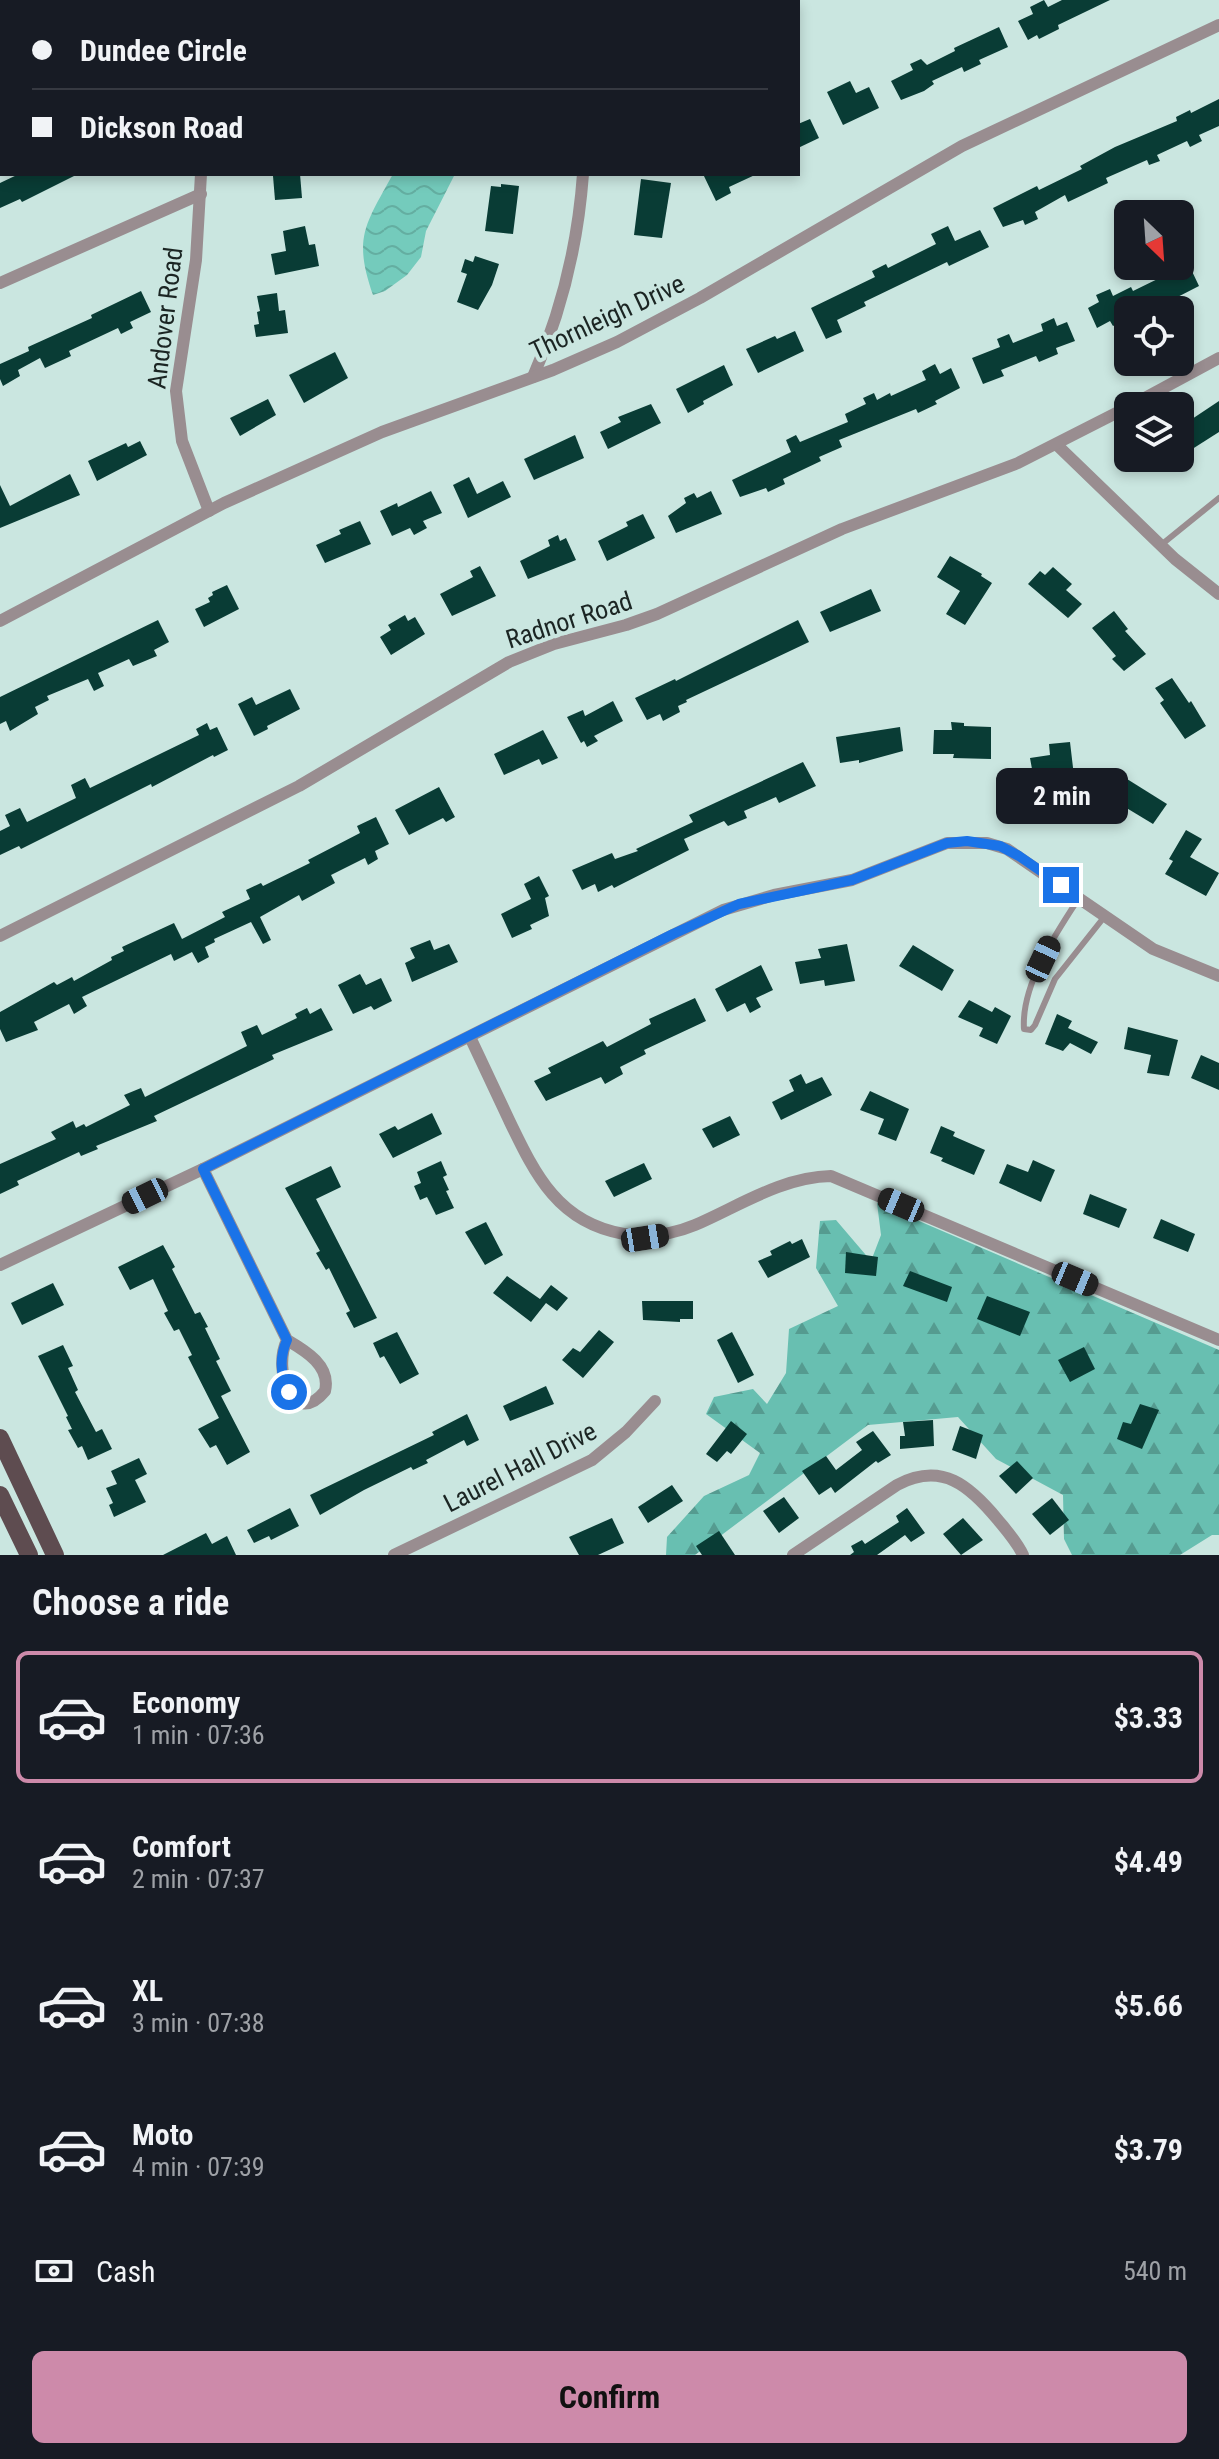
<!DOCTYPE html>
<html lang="en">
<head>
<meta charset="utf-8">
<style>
  body { margin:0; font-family:"Roboto Condensed",sans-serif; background:#20242c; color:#f1f3f6; height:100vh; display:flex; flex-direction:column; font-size:30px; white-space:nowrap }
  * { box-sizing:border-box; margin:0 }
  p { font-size:26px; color:#9ea1a6 }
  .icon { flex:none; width:44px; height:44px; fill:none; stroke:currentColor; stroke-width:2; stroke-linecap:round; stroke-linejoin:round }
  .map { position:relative; height:1555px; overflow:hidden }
  .details { display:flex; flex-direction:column; background:#171b24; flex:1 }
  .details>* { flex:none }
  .guide { position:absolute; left:0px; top:0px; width:800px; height:176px; box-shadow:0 4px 12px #0003; display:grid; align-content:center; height:176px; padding:0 32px; background:#171b24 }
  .needle { width:52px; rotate:155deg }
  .controls { position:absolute; left:1114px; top:200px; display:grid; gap:16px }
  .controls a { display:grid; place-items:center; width:80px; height:80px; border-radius:12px; background:#171b24; box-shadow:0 4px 12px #0003; font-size:40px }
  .end { position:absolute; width:36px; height:36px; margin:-18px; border:10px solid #1a73e8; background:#fff; box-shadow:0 0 0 4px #fff }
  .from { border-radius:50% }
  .bubble { position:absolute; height:56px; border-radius:12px; background:#171b24; box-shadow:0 4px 12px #0003; font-size:26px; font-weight:700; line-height:56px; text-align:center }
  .car { position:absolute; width:24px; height:48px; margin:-24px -12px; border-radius:10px; box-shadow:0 0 6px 2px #0007; background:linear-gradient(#222 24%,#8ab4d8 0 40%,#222 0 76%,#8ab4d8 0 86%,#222 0) }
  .guide b { display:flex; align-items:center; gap:28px; height:76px; font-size:30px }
  .guide b+b { border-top:2px solid #363941 }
  .guide i { width:20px; height:20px; background:#f1f3f6 }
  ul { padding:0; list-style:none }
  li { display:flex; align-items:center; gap:24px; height:132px; margin:0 16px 12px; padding:0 16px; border:4px solid transparent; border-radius:12px }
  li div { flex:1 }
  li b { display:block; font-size:30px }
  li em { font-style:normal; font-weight:700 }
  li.selected { border-color:#cd8aaa }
  li>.icon { width:72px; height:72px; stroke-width:1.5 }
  h2 { padding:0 32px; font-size:36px; line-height:96px }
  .pay { display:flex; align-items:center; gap:20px; height:88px; padding:0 32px; font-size:30px }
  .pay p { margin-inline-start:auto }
  .button { display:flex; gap:16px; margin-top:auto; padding:16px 32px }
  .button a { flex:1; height:92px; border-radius:12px; background:#cd8aaa; color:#111; font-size:32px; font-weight:700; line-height:92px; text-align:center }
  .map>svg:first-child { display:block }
</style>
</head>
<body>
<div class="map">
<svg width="1219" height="1555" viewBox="0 0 1219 1555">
  <defs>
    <pattern id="forest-firs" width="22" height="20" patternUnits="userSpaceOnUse" patternTransform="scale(2)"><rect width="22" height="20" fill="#68bfb1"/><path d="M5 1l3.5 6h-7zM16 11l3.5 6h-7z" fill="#559b90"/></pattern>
    <pattern id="water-waves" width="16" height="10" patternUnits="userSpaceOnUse" patternTransform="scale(2)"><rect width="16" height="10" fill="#74cbbc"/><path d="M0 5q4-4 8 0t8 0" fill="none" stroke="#64aea1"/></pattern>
  </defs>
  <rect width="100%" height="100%" fill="#cae6e0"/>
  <!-- forest -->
  <path fill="url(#forest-firs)" d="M877,1203L1219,1350V1535H1212L1180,1555H1072L1064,1539L1063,1495L996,1459L958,1417L868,1425L695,1555H666L667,1537L704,1496L749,1475L760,1453L706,1414L714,1397L753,1389L767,1404L786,1373L789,1329L838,1306L816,1268L820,1221L836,1220L871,1261L881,1235Z"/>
  <!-- water -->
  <path fill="url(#water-waves)" d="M393,174H455L426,231L421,257L407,275L385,291L373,295C353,238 365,225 393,174Z"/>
  <!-- building -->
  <g fill="#093c35">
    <path d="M1044,0L1048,7L1062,0H1110L1058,25L1059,29L1039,39L1037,35L1028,40L1018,21L1033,14L1030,7Z"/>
    <path d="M999,27L1008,47L979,60L981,64L964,72L962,67L932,81L934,84L924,91L901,100L891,81L913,70L910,64L921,59L927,65L955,51L954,48Z"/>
    <path d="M850,81L856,93L869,87L879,108L843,125L827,92Z"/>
    <path d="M1219,99V126L1199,135L1202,141L1190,147L1187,141L1157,155L1160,161L1149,165L1147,160L1106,178L1108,183L1068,202L1065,195L1035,212L1038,219L1025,225L1023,220L1003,227L993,208L1037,186L1039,190L1082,169L1080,166L1115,147L1177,121L1176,117L1190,110L1191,113Z"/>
    <path d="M810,119L819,138L798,148V124Z"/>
    <path d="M19,174H78L22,202L20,199L0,208V183Z"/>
    <path d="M278,174H300L302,198L275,200L273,176Z"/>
    <path d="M703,174H757L729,187L731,193L716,201Z"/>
    <path d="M641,179L671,183L662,238L634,235Z"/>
    <path d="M501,184L519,186L513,234L485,231L491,186L501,187Z"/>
    <path d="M305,226L309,245L315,244L319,266L275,275L271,254L286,251L283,231Z"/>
    <path d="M948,226L955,241L980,230L989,247L951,265L949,266L947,262L864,302L866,306L837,320L842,332L826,339L811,308L875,277L872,271L886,264L888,268L936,244L931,234Z"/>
    <path d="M475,256L499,264L492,285L478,310L457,302L467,274L461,272L465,259L473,262Z"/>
    <path d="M1189,265L1199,286L1160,306L1156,299L1134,310H1128V319L1113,326L1110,321L1097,328L1088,308L1099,302L1096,295L1110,289L1113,296L1131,287L1133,291L1176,270L1174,266Z"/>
    <path d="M141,291L151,312L130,322L133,328L121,334L118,328L69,351L71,356L45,368L40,358L18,370L20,376L3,386L0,379V364L29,351L28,347L92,318L91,315Z"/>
    <path d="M277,293L279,311L285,310L288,333L256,337L254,325L259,324L257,312L260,311L257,296Z"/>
    <path d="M1054,318L1057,326L1067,322L1075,341L1056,348L1058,354L1039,362L1036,356L1001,370L1004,376L983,384L972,358L1000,347L997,339L1009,334L1013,343L1043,331L1041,324Z"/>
    <path d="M795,331L804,351L758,373L746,349L775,336L777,339Z"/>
    <path d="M335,352L348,378L304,403L289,375Z"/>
    <path d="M935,364L940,374L951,368L960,388L935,401L937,404L918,413L916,409L839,440L842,447L819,457L821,461L783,479L785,484L768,492L766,488L740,497L732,480L791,452L786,440L796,435L800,442L848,422L845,414L866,404L863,398L874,393L877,400L890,393L891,396L926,380L922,371Z"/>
    <path d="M724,365L733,385L703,401L704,404L688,413L676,389Z"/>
    <path d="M268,399L276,415L240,436L230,418Z"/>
    <path d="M1219,401V432L1186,453L1180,444V427Z"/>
    <path d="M651,404L661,423L608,449L600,432L621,422L618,417Z"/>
    <path d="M575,435L584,458L534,480L524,459Z"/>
    <path d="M140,441L147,455L97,481L88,461L126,443L128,447Z"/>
    <path d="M70,474L80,495L0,528V485L10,506Z"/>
    <path d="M469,477L477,494L503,481L511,497L468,518L453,485Z"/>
    <path d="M431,491L442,513L423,521L427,528L414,535L410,528L392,536L380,511L397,503L398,507Z"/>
    <path d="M711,491L722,514L676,533L668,516L686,503L684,498L694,493L697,498Z"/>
    <path d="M643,514L655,538L607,561L598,541L628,526L626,522Z"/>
    <path d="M360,521L371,544L325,563L316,545L341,534L339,530Z"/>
    <path d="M558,535L560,541L566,538L576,560L528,579L520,561L550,546L548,540Z"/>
    <path d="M950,556L982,574L981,576L992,583L965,625L946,614L960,591L937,577Z"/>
    <path d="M480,566L496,596L452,616L440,594L473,577L470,571Z"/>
    <path d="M1053,567L1072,584L1066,590L1082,604L1068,618L1028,584L1040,571L1045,575Z"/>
    <path d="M227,585L239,609L204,627L195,609L210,602L208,598L213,595L212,592Z"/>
    <path d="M871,589L881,611L830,632L820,612Z"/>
    <path d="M1114,611L1128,629L1125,631L1146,654L1124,671L1112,659L1116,656L1092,628Z"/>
    <path d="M405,615L408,621L415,617L425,634L391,655L380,637L391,630L388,625Z"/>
    <path d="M158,620L169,642L154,650L157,656L133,666L129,659L98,673L104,686L94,691L88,679L47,696L49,700L35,707L38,714L10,731L6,721L0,724V697Z"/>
    <path d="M798,620L809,642L686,700L687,702L678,706L680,712L663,721L660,714L647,720L635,698L675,679L676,681Z"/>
    <path d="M1172,678L1189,703L1191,701L1206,726L1185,739L1160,703L1164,700L1155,688Z"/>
    <path d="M290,689L300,709L267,726L268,729L254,736L238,704L252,697L256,705Z"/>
    <path d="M613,701L623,721L594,736L598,741L587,747L584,741L581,743L567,717L583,710L585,716Z"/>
    <path d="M951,722L964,723V726L991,727V759L953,758L954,754H933L934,730H952Z"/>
    <path d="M207,723L210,730L217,727L228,750L214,757L213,755L152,787L151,784L21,849L19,846L0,855V831L10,826L5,815L20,808L27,822L76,798L71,785L85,778L90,788L199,735L196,729Z"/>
    <path d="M900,727L903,751L859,763V760L840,763L836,737Z"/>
    <path d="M543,730L558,758L542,765L539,759L504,775L494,754Z"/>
    <path d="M1070,742L1074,776L1034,780L1030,758L1050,755L1049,744Z"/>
    <path d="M803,762L816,786L779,803L776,797L744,811L747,818L728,826L724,821L684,839L689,850L614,888L612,885L598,892L595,884L582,890L572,870L612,853L615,859L638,851L636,849L693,822L689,815Z"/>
    <path d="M1119,774L1167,804L1153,824L1105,795Z"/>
    <path d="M439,787L455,817L446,822L443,818L409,835L395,810Z"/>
    <path d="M376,817L389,844L375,851L378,859L368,865L365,858L331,875L335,883L302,901L299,895L260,917L271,940L263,944L251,922L214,939L215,942L205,947L209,957L198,963L192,952L174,961L171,954L82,997L87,1006L74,1014L69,1004L34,1022L38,1030L6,1042L0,1029V1012L54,982L57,985L72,977L74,981L112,960L111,957L124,951L122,947L174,923L182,939L225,917L222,912L250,899L246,890L261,883L263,886L310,863L308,860L360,833L357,826Z"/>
    <path d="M1186,830L1202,839L1190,857L1219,873L1206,896L1165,874L1173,861L1169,859Z"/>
    <path d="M539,876L549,896L545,898L549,916L530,925L532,929L512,938L501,914L531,899L524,884Z"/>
    <path d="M430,940L434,950L449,944L458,962L412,982L405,963L415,958L410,948Z"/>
    <path d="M847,944L855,981L825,986L824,980L800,984L795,962L821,958L818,949Z"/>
    <path d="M913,945L954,970L942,991L899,966Z"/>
    <path d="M761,965L773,990L756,998L761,1007L750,1013L745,1003L727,1012L715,989Z"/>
    <path d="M360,974L366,985L381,978L392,1001L374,1010L371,1006L353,1014L338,985Z"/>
    <path d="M695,998L706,1021L644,1050L646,1054L620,1067L623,1074L605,1084L601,1077L546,1101L534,1081L551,1073L548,1068L603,1041L607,1047L651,1024L649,1019Z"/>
    <path d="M969,1000L992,1012L995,1007L1011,1016L997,1044L979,1036L983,1028L958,1017Z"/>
    <path d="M307,1008L310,1014L321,1008L333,1030L272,1055L274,1059L154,1116L157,1121L96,1146L98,1149L81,1156L79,1152L17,1181L19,1185L0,1194V1164L56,1139L51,1132L73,1121L76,1128L84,1124L86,1127L130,1105L124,1095L141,1088L145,1097L247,1046L241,1032L257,1025L262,1035L297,1018L295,1014Z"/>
    <path d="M1057,1014L1072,1021L1068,1028L1098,1042L1091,1054L1070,1043L1063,1051L1045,1044Z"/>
    <path d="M1128,1027L1178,1040L1169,1076L1147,1073L1151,1055L1124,1049Z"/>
    <path d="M1201,1055L1219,1063V1090L1191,1078Z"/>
    <path d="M801,1074L806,1084L822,1077L832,1095L781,1120L772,1102L794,1091L789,1080Z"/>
    <path d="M870,1091L909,1109L896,1141L878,1134L884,1119L860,1110Z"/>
    <path d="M432,1113L442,1134L393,1158L379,1134L395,1126L398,1130Z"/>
    <path d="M730,1116L740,1135L713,1148L702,1129Z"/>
    <path d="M941,1126L955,1132L953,1136L985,1150L974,1175L941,1161L943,1158L930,1153Z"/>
    <path d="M1033,1160L1055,1170L1041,1202L999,1183L1007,1164L1028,1172Z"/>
    <path d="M441,1161L447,1175L443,1177L449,1190L446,1191L454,1208L436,1215L427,1197L420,1200L414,1186L421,1183L417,1172Z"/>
    <path d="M644,1163L652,1179L614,1197L605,1181Z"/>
    <path d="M331,1166L341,1187L316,1199L377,1318L354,1328L346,1313L350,1311L329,1268L326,1270L316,1253L320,1251L285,1188Z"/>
    <path d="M1090,1194L1127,1209L1119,1228L1083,1214Z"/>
    <path d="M1161,1219L1195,1234L1188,1252L1153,1238Z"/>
    <path d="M486,1222L503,1255L485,1265L465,1232Z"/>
    <path d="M802,1239L810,1257L768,1278L758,1261L772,1255L770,1251L790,1241L792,1244Z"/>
    <path d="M163,1245L175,1267L172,1269L195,1314L200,1312L208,1327L205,1328L220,1359L216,1361L231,1391L221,1396L250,1452L227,1465L216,1445L210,1448L198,1429L219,1418L188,1357L192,1355L179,1329L174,1331L164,1313L168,1311L153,1279L130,1290L118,1267Z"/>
    <path d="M846,1252L878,1257L876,1276L845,1273Z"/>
    <path d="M910,1271L952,1287L947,1302L903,1286Z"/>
    <path d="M507,1276L540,1299L551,1285L568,1298L557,1311L546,1303L531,1322L493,1293Z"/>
    <path d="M53,1283L64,1305L22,1325L11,1303Z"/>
    <path d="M987,1296L1030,1312L1020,1336L977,1319Z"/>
    <path d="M642,1301H693V1319H680V1322L643,1320Z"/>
    <path d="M599,1330L614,1342L583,1378L562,1360L573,1348L580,1352Z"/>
    <path d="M397,1332L419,1374L400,1384L384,1356L380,1358L373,1343Z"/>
    <path d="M732,1332L754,1375L738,1383L717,1340Z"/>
    <path d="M63,1345L73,1366L68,1368L78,1390L75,1392L96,1432L102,1429L112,1449L88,1460L82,1446L78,1448L68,1430L72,1429L66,1417L68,1416L38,1356Z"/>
    <path d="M1084,1347L1095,1369L1070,1382L1058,1360Z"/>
    <path d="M546,1386L554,1404L510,1421L503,1406Z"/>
    <path d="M1140,1404L1159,1410L1142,1449L1117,1439L1123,1422L1131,1424Z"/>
    <path d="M467,1414L479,1440L467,1446L464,1440L426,1460L428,1463L413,1470L411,1467L364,1490L320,1515L310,1495L434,1435L432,1432Z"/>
    <path d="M933,1420L934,1446L900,1449V1436H905L903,1422Z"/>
    <path d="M731,1421L747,1434L731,1454L727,1451L717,1462L706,1454Z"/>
    <path d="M960,1426L983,1435L976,1459L952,1450Z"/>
    <path d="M873,1431L891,1455L878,1463L876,1461L835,1493L831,1487L819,1495L802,1471L826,1456L836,1470L862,1450L856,1442Z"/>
    <path d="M139,1458L147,1474L135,1480L146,1502L114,1517L109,1505L113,1503L106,1488L117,1484L111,1471Z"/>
    <path d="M1017,1461L1033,1478L1016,1494L999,1476Z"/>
    <path d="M672,1485L683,1501L648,1523L638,1507Z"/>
    <path d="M784,1497L799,1518L779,1533L763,1511Z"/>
    <path d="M1052,1498L1069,1520L1050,1535L1032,1514Z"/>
    <path d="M290,1508L299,1526L271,1540L269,1536L254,1543L247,1530Z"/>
    <path d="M907,1508L925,1533L911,1542L905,1535L877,1555H850L854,1552L851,1546L862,1540L865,1544L899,1522L896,1516Z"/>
    <path d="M612,1518L624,1543L598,1555H579L569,1537Z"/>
    <path d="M963,1518L983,1540L961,1555L943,1534Z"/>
    <path d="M719,1531L735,1555H702L696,1546Z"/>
    <path d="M206,1533L212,1544L227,1536L236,1555H163Z"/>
  </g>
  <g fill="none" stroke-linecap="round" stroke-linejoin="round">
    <!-- service -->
    <g stroke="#998d90" stroke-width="6">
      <path d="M1161,545L1219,498"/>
      <path d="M1079,898C1056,933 1021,985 1024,1029L1031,1030L1035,1025L1055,979L1105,916"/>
    </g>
    <!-- minor -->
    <g stroke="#998d90" stroke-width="12">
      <path d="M180,0L181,2"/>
      <path d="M581,2L586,0"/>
      <path d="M201,174L196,260L176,391L182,441L209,511"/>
      <path d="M0,283L201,194"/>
      <path d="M533,377C561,313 578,243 583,174"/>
      <path d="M1130,406L1219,358"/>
      <path d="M1057,445L1175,559L1219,594"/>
      <path d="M0,621L224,503L382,432L553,370L617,342L700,298L962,146L1219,25"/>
      <path d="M0,936L299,786L509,662L554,644L626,625L657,614L842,529L1018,463L1128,407"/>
      <path d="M470,1037C483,1065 496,1092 509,1120C535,1174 558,1223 624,1234C649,1238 671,1235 695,1225C739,1206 782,1177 831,1176L1219,1340"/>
      <path d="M203,1169L287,1340C306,1351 331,1366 325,1391C294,1429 272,1371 287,1340"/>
      <path d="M0,1265L203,1169L723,910L774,895L852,880L947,843H987L1007,849L1153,949L1219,976"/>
      <path d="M394,1555L592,1460L626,1432L655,1401"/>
      <path d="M793,1555L897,1485C942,1461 970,1486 998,1520C1007,1531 1017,1542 1023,1555"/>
    </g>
    <!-- primary -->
    <g stroke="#5e4c50" stroke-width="18">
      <path d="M0,1438L55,1555"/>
      <path d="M0,1495L29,1555"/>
    </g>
  </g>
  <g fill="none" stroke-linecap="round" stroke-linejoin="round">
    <!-- route -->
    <path stroke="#1a73e8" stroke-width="10" d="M289,1392C280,1375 279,1358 287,1340L203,1169L673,934L739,904L852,880L947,843L967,841L1000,846L1019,856L1061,885"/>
  </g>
  <g text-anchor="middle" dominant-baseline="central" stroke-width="8" stroke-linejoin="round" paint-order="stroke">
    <!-- street labels -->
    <g font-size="26" fill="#1b2523" stroke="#cae6e0">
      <text transform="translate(607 317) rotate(-25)">Thornleigh Drive</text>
      <text transform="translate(165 318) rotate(-83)">Andover Road</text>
      <text transform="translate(569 620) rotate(-18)">Radnor Road</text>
      <text transform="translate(520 1467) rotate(-27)">Laurel Hall Drive</text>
    </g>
  </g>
</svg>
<div class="controls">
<a><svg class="needle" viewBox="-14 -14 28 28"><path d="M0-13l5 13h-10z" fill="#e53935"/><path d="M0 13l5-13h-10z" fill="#9ea1a6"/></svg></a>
<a><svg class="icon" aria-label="locate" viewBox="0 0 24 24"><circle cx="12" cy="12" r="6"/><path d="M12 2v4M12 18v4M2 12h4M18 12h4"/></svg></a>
<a><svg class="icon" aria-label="layers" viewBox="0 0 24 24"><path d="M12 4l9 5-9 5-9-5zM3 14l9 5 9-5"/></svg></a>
</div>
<i class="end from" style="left:289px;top:1392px"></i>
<i class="end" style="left:1061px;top:885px"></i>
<div class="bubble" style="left:996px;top:768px;width:132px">2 min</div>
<i class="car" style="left:1043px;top:959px;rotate:25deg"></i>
<i class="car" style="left:145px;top:1196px;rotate:244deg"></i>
<i class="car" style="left:901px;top:1205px;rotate:293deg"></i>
<i class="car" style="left:645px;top:1238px;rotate:81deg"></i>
<i class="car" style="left:1075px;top:1279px;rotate:113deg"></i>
<div class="guide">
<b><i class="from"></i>Dundee Circle</b>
<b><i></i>Dickson Road</b>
</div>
</div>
<section class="details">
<h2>Choose a ride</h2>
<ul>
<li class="selected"><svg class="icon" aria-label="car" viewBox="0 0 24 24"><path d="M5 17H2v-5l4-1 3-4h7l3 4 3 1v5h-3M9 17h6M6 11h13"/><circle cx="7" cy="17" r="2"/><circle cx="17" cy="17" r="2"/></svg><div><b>Economy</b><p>1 min · 07:36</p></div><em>$3.33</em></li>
<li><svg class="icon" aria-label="car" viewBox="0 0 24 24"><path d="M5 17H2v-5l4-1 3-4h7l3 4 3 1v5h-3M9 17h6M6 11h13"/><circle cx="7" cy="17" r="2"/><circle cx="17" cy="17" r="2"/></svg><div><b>Comfort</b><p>2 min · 07:37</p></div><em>$4.49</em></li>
<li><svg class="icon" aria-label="car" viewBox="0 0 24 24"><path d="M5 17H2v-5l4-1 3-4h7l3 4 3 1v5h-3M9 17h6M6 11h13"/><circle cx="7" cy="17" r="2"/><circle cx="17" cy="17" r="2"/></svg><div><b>XL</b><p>3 min · 07:38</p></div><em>$5.66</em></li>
<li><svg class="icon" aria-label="car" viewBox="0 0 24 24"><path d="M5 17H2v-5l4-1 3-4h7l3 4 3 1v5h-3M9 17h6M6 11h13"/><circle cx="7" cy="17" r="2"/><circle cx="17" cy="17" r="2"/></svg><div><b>Moto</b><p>4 min · 07:39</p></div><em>$3.79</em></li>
</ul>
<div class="pay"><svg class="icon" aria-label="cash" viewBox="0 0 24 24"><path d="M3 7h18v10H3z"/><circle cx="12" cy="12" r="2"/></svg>Cash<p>540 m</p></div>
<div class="button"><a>Confirm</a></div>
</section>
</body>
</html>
